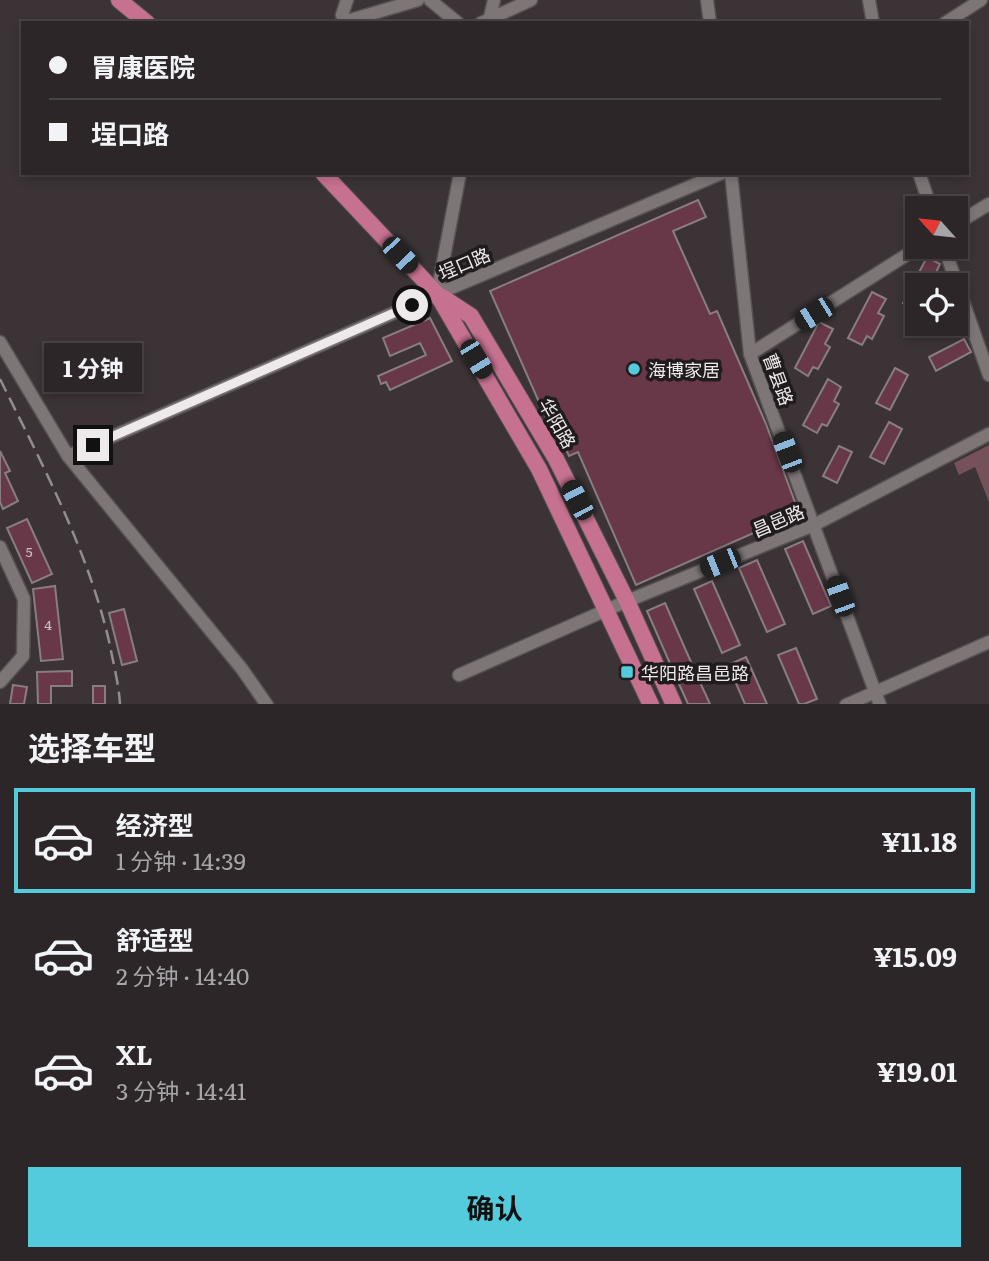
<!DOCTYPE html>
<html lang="zh">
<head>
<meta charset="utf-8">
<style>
  body { margin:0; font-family:Literata,"Noto Sans SC",serif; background:#383234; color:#f1f3f6; height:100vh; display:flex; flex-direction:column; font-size:26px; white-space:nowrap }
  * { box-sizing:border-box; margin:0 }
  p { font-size:23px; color:#a6a5a8 }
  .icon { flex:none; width:38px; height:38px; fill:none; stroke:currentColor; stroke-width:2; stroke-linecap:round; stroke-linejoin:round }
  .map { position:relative; height:704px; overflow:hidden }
  .details { display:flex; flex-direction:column; background:#2c2628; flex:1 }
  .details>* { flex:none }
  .banner { position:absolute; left:21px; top:21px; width:948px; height:154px; border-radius:0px; box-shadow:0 4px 10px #0003,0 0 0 2px #484345; display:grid; align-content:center; height:154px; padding:0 28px; background:#2c2628 }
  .needle { width:46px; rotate:297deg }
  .tools { position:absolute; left:905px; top:196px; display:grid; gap:14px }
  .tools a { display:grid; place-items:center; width:63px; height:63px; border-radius:0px; background:#2c2628; box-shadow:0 4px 10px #0003,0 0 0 2px #484345; font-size:35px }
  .end { position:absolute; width:32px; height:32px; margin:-16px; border:9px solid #eee9ea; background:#111; box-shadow:0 0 0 4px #111 }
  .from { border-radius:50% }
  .bubble { position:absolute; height:49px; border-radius:0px; background:#2c2628; box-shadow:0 4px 10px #0003,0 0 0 2px #484345; font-size:23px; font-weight:700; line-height:49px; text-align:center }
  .car { position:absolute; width:21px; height:42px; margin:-21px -10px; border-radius:9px; box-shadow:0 0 5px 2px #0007; background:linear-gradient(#222 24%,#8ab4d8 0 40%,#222 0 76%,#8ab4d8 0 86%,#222 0) }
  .banner b { display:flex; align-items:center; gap:24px; height:66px; font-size:26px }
  .banner b+b { border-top:2px solid #484345 }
  .banner i { width:18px; height:18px; background:#f1f3f6 }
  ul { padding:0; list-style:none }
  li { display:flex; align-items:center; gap:21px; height:105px; margin:0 14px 10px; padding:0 14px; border:4px solid transparent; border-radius:0px }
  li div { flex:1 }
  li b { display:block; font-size:26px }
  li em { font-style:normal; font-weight:700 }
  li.active { border-color:#54cadd }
  li>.icon { width:63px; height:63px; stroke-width:1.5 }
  h2 { padding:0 28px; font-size:32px; line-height:84px }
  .action { display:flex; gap:14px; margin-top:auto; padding:14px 28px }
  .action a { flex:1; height:80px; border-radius:0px; background:#54cadd; color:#111; font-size:28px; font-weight:700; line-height:80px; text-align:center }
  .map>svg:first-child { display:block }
</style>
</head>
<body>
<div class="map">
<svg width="989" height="705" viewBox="0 0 989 705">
  <rect width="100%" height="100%" fill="#3b3335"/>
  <!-- green -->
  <path fill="#74515b" d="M989,445V502L975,467L959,475L954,463Z"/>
  <!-- building -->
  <g fill="#683848" stroke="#877e80" stroke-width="2">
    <path d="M698,200L706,217L673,231L710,314L717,311L766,424L799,513L636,585L578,452L569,456L555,425L550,427L490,291Z"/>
    <path d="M927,257L940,264L933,279L945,285H917V311L903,303Z"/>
    <path d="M872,292L886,299L878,313L884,316L872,339L867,336L862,345L848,338Z"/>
    <path d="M430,318L452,361L390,390L386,382L381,384L378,376L426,355L420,343L390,356L383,338Z"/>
    <path d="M819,322L833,329L825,344L830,347L818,369L813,367L808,376L795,368Z"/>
    <path d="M964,339L971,352L936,371L929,357Z"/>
    <path d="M895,368L908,375L890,410L876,403Z"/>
    <path d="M828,379L841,387L834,401L839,404L827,426L822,424L817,433L803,425Z"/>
    <path d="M889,422L902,429L884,464L870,457Z"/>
    <path d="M839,446L852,452L837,483L823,476Z"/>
    <path d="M0,451L10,471L5,473L18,501L3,509L0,502Z"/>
    <path d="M27,519L52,574L32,583L7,528Z"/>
    <path d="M803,541L831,606L813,614L785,549Z"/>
    <path d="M757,560L785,624L767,632L739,568Z"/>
    <path d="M712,581L740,645L722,653L694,589Z"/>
    <path d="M55,586L63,659L41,661L33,589Z"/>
    <path d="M665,603L698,678L710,704H688L675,675L647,611Z"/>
    <path d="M124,609L137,661L122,665L109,613Z"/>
    <path d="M796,648L817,699L804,704H799L778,655Z"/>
    <path d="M746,657L767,704H745L728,665Z"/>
    <path d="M72,671V686H51V704H38L37,672Z"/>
    <path d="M13,685L27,687L24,704H10Z"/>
    <rect x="93" y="686" width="12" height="18"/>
  </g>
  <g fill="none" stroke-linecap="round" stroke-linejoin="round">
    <defs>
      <g id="minor">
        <path d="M347,0L342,15L347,21L418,0"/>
        <path d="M430,0L458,23"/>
        <path d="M707,0L710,23"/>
        <path d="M869,0L873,23"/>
        <path d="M489,22L494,0"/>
        <path d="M481,23L531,0"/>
        <path d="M945,23L981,0"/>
        <path d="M731,173L750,354L880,705"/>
        <path d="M919,173L931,208"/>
        <path d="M956,224L989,204"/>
        <path d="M944,247L989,375"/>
        <path d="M437,294L460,173"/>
        <path d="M0,342L68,456L242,669L267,705"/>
        <path d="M750,354L919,247"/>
        <path d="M68,456L437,294L722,173"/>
        <path d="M0,547L24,599L23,656L0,682"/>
        <path d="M459,675L627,601L814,525L989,434"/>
        <path d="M846,705L989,642"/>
      </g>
      <g id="major">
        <path d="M119,0L147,23"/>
        <path d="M323,173L437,294L539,469L651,705"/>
        <path d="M442,297L471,316L556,459L627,601L674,705"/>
      </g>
    </defs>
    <!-- minor casing -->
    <use href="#minor" stroke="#575152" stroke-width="15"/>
    <!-- major casing -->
    <use href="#major" stroke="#575152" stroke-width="18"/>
    <!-- minor -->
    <use href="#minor" stroke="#7e7577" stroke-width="12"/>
    <!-- major -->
    <use href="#major" stroke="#c67190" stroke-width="16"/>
    <!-- rail -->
    <path stroke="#938d8e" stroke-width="2.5" stroke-dasharray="14 7" stroke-linecap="butt" d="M0,379C42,464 87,548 109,641C113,662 119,684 120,705"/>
  </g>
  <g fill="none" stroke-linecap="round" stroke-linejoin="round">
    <!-- route -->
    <path stroke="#eee9ea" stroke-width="9" d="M93,445L412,305"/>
  </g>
  <!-- markers -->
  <g fill="#54cadd" stroke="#201c1d" stroke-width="2.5">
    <circle cx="634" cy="369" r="7"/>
    <rect x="620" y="665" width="14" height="14" rx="3.5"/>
  </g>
  <g text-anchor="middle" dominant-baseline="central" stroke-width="7" stroke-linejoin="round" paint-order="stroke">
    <!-- number labels -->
    <g font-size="14" fill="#ccbdc2">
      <text x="29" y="551">5</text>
      <text x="48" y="624">4</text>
    </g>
    <!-- street labels -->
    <g font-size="18" fill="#eee9ea" stroke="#201c1d">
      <text transform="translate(464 263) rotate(-23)">埕口路</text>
      <text transform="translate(779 379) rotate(70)">曹县路</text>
      <text transform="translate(558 423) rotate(60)">华阳路</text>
      <text transform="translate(778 520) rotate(-23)">昌邑路</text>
    </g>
    <!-- poi labels -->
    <g font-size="18" fill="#eee9ea" stroke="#201c1d" text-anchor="start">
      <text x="648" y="369">海博家居</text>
      <text x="641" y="672">华阳路昌邑路</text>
    </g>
  </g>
</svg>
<div class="tools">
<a><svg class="needle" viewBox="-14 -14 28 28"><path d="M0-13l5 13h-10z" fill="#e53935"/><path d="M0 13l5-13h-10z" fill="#a6a5a8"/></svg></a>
<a><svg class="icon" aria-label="locate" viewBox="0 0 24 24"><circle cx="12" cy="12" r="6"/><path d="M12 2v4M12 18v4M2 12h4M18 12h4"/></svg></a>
</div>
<i class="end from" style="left:412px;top:305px"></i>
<i class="end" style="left:93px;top:445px"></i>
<div class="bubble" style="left:44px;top:343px;width:98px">1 分钟</div>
<i class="car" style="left:400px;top:255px;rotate:137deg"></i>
<i class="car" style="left:814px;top:314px;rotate:238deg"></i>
<i class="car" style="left:476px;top:359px;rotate:149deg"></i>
<i class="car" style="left:787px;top:452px;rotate:339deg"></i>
<i class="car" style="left:577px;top:500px;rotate:332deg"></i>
<i class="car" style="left:720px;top:563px;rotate:248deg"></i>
<i class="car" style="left:840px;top:596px;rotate:340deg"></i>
<div class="banner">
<b><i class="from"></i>胃康医院</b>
<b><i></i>埕口路</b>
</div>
</div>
<section class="details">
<h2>选择车型</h2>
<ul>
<li class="active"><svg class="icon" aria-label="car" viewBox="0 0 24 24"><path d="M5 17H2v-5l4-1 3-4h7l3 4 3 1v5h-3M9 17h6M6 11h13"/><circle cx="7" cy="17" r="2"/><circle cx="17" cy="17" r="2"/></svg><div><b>经济型</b><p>1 分钟 · 14:39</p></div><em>¥11.18</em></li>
<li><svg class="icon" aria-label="car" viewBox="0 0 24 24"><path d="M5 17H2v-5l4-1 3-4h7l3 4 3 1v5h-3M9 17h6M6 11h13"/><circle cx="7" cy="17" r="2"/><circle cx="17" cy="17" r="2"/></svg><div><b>舒适型</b><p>2 分钟 · 14:40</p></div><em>¥15.09</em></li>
<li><svg class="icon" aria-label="car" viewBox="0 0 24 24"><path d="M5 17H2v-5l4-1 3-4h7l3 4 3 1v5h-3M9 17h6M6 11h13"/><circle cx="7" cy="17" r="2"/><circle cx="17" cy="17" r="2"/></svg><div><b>XL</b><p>3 分钟 · 14:41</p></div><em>¥19.01</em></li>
</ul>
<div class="action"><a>确认</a></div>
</section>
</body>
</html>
